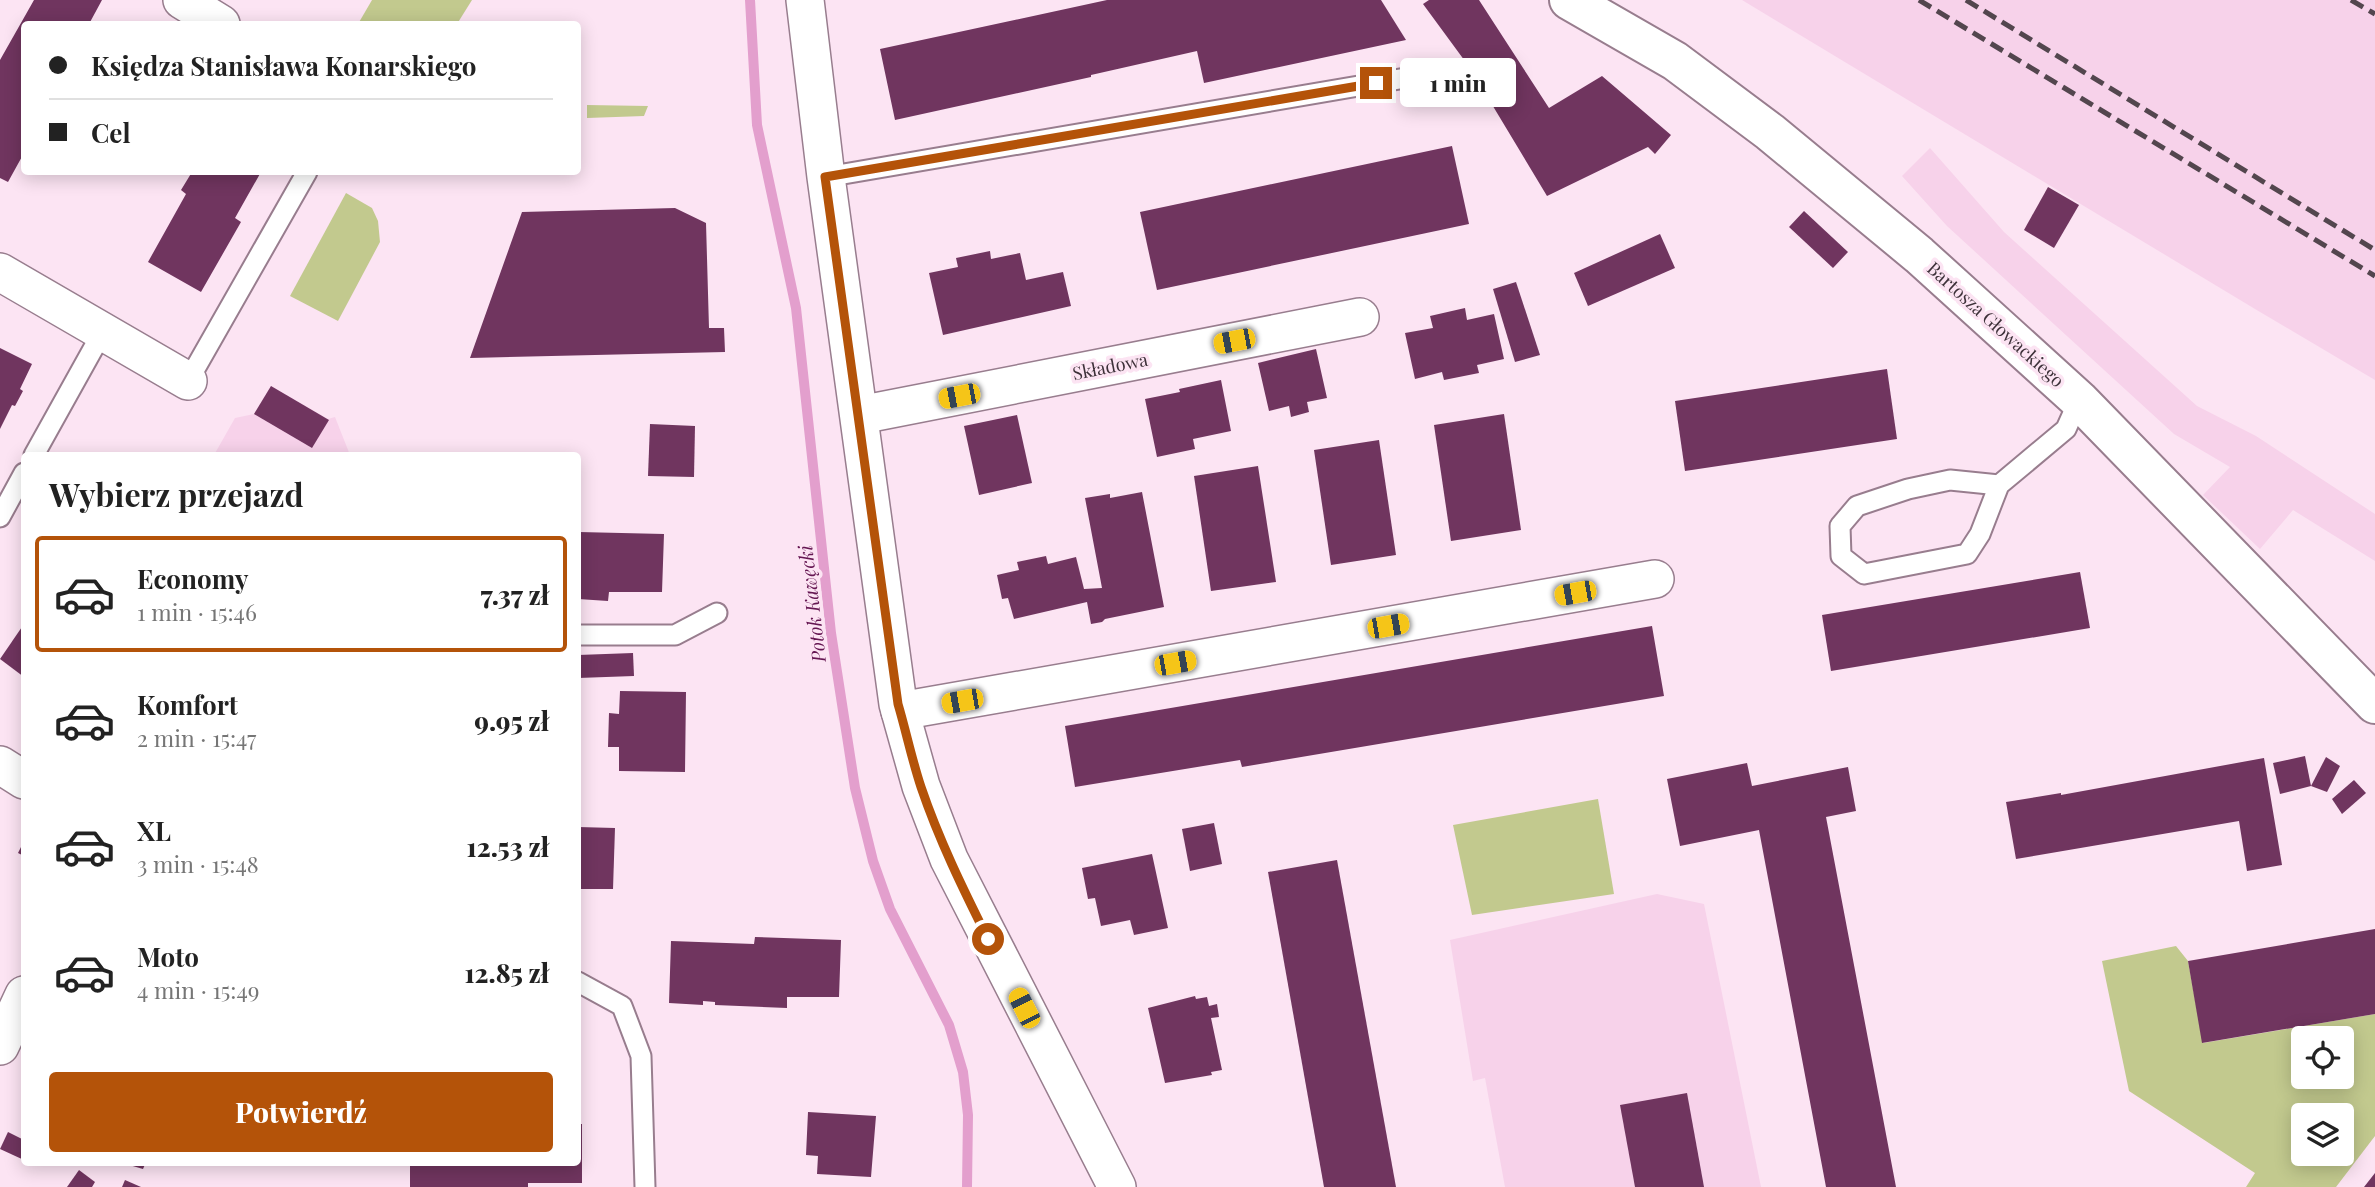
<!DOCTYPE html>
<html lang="pl">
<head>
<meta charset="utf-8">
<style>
  body { margin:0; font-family:"Playfair Display",serif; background:#f2f2f2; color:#222; height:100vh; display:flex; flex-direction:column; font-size:26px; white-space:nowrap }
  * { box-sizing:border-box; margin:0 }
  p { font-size:23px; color:#767676 }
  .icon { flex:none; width:38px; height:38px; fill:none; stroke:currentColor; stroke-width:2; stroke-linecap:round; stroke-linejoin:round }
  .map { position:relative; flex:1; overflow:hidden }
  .panel { position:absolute; left:21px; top:452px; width:560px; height:714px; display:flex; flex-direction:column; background:#fff; border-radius:7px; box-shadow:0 4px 18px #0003 }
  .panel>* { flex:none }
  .guide { position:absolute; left:21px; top:21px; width:560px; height:154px; border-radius:7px; box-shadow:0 4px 18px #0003; display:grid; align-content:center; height:154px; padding:0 28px; background:#fff }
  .buttons { position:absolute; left:2291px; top:1026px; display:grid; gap:14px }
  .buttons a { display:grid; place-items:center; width:63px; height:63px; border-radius:7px; background:#fff; box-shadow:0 4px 18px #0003; font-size:35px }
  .end { position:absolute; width:32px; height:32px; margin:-16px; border:9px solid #b45309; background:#fff; box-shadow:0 0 0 4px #fff }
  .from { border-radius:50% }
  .bubble { position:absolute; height:49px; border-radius:7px; background:#fff; box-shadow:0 4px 18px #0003; font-size:23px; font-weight:800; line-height:49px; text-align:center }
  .car { position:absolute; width:21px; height:42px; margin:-21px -10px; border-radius:9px; box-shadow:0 0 5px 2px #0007; background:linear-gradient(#f5c518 24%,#345 0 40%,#f5c518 0 76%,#345 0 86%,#f5c518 0) }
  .guide b { display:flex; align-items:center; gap:24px; height:66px; font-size:26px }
  .guide b+b { border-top:2px solid #e0e0e0 }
  .guide i { width:18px; height:18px; background:#222 }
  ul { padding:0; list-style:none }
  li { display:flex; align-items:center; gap:21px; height:116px; margin:0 14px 10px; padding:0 14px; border:4px solid transparent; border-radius:7px }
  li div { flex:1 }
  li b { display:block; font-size:26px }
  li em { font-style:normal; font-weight:800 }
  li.active { border-color:#b45309 }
  li>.icon { width:63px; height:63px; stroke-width:1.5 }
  h2 { padding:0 28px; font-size:32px; line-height:84px }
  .cta { display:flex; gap:14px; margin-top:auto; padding:14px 28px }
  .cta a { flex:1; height:80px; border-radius:7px; background:#b45309; color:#fff; font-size:28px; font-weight:800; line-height:80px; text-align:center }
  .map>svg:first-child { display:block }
</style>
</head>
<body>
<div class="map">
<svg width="2375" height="1187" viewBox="0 0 2375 1187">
  <rect width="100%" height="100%" fill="#fce4f3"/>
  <!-- built -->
  <g fill="#f7d2ea">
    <path d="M1742,0H2375V380L2255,309Z"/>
    <path d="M1930,148L2004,232L2197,406L2256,436L2375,514V561L2293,510L2260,549L2203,495L2230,467L2174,434L1947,226L1902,176Z"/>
    <path d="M271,386L328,419L335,417L350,455H214L235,418L254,414Z"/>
    <path d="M1657,894L1704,904L1761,1187H1505L1485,1078L1473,1081L1450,940Z"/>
  </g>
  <!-- green -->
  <g fill="#c2c98e" fill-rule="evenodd">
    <path d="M372,0H472L457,24H358Z"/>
    <path d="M587,105L648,106L644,116L587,118Z"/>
    <path d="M346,193L372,208L378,221L380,242L338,321L290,296Z"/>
    <path d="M1598,799L1614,894L1472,915L1453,825Z"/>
    <path d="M2176,946L2188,961L2203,1043L2375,1014V1136L2336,1187H2246L2255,1173L2129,1091L2102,961ZM2303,1038H2342V1076H2303ZM2303,1115H2342V1153H2303Z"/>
  </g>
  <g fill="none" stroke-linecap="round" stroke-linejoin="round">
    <!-- stream -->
    <path stroke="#e39fcd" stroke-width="10" d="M750,0L757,125L796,308L831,633L855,788L873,861L890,909L949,1025L963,1072L968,1115L967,1187"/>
  </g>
  <!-- building -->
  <g fill="#70355f">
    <path d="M34,0H102L89,24H24V153L8,182L0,178V60Z"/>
    <path d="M1107,0H1381L1406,40L1204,83L1197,51L1091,75V77L895,120L880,49Z"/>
    <path d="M1429,0H1479L1549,108L1602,76L1671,135L1655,154L1648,147L1547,196L1470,68L1423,4Z"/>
    <path d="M1452,146L1469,224L1157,290L1140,212Z"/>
    <path d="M192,172H261L235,218L241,222L201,292L148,262L186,194L181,190Z"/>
    <path d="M2048,187L2079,205L2054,248L2024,230Z"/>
    <path d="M675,208L706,223L709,328H724L725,352L470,358L522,212Z"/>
    <path d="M1804,211L1848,252L1833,268L1789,227Z"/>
    <path d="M1660,234L1675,268L1588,306L1574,273Z"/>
    <path d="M990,251L991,259L1020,253L1026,280L1063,272L1071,306L943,335L929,273L958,267L956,258Z"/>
    <path d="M1516,282L1540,355L1515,362L1493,289Z"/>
    <path d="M1465,308L1467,320L1494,314L1504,359L1477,365L1479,373L1444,380L1442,372L1415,379L1405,333L1433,328L1430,316Z"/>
    <path d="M0,348L32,364L20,389L23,391L15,406L12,405L0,429Z"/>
    <path d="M1316,349L1327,398L1307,402L1309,412L1291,417L1289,406L1269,411L1258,363Z"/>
    <path d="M1887,369L1897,439L1685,471L1675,401Z"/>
    <path d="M1221,380L1231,431L1193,439L1195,449L1157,457L1145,399L1180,392L1179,389Z"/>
    <path d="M271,386L329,420L312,448L254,414Z"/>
    <path d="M1504,414L1521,530L1451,541L1434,425Z"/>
    <path d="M1017,415L1032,483L979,495L964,426Z"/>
    <path d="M650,424L695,426L694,477L648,476Z"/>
    <path d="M1379,440L1396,555L1331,565L1314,450Z"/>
    <path d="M1258,466L1276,582L1211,591L1194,476Z"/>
    <path d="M1142,492L1164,607L1105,619L1102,622L1091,624L1087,602L1014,619L1008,598L1002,599L997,575L1019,570L1017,562L1046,556L1048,564L1076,557L1084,589L1102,588L1085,498L1110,494V498Z"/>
    <path d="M579,532L664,534L662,592H609L608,601L578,599Z"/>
    <path d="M2080,572L2090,628L1831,671L1822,615Z"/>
    <path d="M24,624V677L0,659Z"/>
    <path d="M1652,626L1664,696L1242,767L1240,760L1075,787L1065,726Z"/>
    <path d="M633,653L634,676L578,678V655Z"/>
    <path d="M620,691L686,692L685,772L619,771V747H608L609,713L619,714Z"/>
    <path d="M2305,756L2311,786L2280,794L2273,763Z"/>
    <path d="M2326,757L2340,766L2327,792L2311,786Z"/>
    <path d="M2264,758L2282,865L2247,871L2239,821L2016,859L2006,802L2061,793V795Z"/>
    <path d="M1747,763L1752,786L1848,767L1856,811L1826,817L1896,1187H1826L1759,830L1680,846L1667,779Z"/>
    <path d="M2354,780L2366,793L2342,814L2332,799Z"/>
    <path d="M1214,823L1222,864L1190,871L1182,829Z"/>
    <path d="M578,827L615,828L613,889H578Z"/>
    <path d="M24,841V856L18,853Z"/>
    <path d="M1152,854L1168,928L1134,935L1130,920L1101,926L1095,898L1088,899L1082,868Z"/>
    <path d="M1337,860L1396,1187H1324L1268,872Z"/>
    <path d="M2375,929V1014L2202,1043L2188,961Z"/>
    <path d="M755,937L841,940L839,997H787V1008L715,1005V1002L703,1001V1005L669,1003L671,941L754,944Z"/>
    <path d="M1195,996L1196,999L1207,997L1209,1006L1217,1004L1219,1017L1211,1018L1222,1070L1211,1072L1212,1075L1165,1083L1148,1008Z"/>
    <path d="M1687,1093L1704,1187H1635L1620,1105Z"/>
    <path d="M808,1112L876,1116L871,1177L817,1174L818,1156L806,1155Z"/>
    <path d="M578,1124H582V1183H528V1187H410V1162H578Z"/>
    <path d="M8,1132L24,1140V1160L0,1149Z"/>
    <path d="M119,1162H146L143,1169Z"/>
    <path d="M79,1170L95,1182L92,1187H67Z"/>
    <path d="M2375,1173V1187H2364Z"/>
    <path d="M125,1180L141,1187H122Z"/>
  </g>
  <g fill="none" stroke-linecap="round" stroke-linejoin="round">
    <defs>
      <g id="service">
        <path d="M826,177L1429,74"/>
        <path d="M188,381L307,172"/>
        <path d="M34,455L103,331"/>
        <path d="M1999,485L1950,480L1908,489L1857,506L1840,526L1841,556L1864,574L1967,554L1980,534L1999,485L2066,429L2079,400"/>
        <path d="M0,517L24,473"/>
        <path d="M578,635H675L717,613"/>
        <path d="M578,982L622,1006L641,1056L645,1187"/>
      </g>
      <g id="minor">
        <path d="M182,0L221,24"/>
        <path d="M805,0L826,177L898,704L921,786L949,859L1117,1187"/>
        <path d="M0,272L188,381"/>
        <path d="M860,415L1360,317"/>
        <path d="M900,711L1655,579"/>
        <path d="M0,765L24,780"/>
        <path d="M0,1046L24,995"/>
      </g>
      <path id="tertiary" d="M1569,0L1675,61L1770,132L1919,255L2079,400L2375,704"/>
    </defs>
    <!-- service casing -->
    <use href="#service" stroke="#987d8e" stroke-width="23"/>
    <!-- minor casing -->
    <use href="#minor" stroke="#987d8e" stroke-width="40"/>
    <!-- tertiary casing -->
    <use href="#tertiary" stroke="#987d8e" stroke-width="42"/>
    <!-- service -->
    <use href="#service" stroke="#fff" stroke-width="19"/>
    <!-- minor -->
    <use href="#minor" stroke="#fff" stroke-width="37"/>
    <!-- tertiary -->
    <use href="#tertiary" stroke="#fff" stroke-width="38"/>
    <!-- rail -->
    <g stroke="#53464e" stroke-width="5" stroke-dasharray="14 7" stroke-linecap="butt">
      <path d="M1919,0L2375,276"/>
      <path d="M1966,0L2375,250"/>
      <path d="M2351,0L2375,14"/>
    </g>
  </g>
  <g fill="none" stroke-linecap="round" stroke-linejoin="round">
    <!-- route -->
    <path stroke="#b45309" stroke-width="9" d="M988,939C963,889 939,840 921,787C912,760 906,731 898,704L825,177L1376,83"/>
  </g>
  <g text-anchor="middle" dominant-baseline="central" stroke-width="7" stroke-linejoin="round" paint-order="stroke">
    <!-- street labels -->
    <g font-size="18" fill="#3d3139" stroke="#fce4f3">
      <text transform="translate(1996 324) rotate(42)">Bartosza Głowackiego</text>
      <text transform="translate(1110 366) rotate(-11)">Składowa</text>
    </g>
    <!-- water labels -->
    <g font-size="19" font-style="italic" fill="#651652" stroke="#fce4f3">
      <text transform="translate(811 604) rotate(-97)">Potok Kawęcki</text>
    </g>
  </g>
</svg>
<div class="buttons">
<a><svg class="icon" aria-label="locate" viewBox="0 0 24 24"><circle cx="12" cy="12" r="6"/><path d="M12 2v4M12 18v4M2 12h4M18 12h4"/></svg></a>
<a><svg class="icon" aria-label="layers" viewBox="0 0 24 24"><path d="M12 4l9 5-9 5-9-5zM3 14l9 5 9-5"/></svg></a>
</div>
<i class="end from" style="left:988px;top:939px"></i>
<i class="end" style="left:1376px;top:83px"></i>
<div class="bubble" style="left:1400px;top:58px;width:116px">1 min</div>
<i class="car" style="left:1234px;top:341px;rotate:259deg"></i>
<i class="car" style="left:959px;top:396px;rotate:259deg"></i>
<i class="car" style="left:1575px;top:593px;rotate:260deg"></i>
<i class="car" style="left:1388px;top:626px;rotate:80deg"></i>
<i class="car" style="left:1175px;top:663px;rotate:80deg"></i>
<i class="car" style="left:962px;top:701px;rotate:260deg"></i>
<i class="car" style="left:1024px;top:1008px;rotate:333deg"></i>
<div class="guide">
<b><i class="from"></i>Księdza Stanisława Konarskiego</b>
<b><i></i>Cel</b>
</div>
<section class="panel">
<h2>Wybierz przejazd</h2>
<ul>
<li class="active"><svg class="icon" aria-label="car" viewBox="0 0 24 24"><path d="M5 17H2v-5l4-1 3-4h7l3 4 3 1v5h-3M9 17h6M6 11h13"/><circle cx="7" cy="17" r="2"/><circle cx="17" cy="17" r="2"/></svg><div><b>Economy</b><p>1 min · 15:46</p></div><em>7.37 zł</em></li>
<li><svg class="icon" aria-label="car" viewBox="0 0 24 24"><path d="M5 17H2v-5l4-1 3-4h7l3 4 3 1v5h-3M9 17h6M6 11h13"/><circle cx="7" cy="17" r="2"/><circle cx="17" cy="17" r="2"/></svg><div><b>Komfort</b><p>2 min · 15:47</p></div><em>9.95 zł</em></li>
<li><svg class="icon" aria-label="car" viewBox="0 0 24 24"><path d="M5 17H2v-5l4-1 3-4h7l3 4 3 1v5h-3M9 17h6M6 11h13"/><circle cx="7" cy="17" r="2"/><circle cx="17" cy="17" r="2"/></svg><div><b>XL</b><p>3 min · 15:48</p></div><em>12.53 zł</em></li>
<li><svg class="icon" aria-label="car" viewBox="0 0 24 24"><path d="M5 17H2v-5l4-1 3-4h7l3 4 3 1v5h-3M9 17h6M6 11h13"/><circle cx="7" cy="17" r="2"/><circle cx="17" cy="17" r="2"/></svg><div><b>Moto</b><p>4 min · 15:49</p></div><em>12.85 zł</em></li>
</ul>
<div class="cta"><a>Potwierdź</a></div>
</section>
</div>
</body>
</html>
